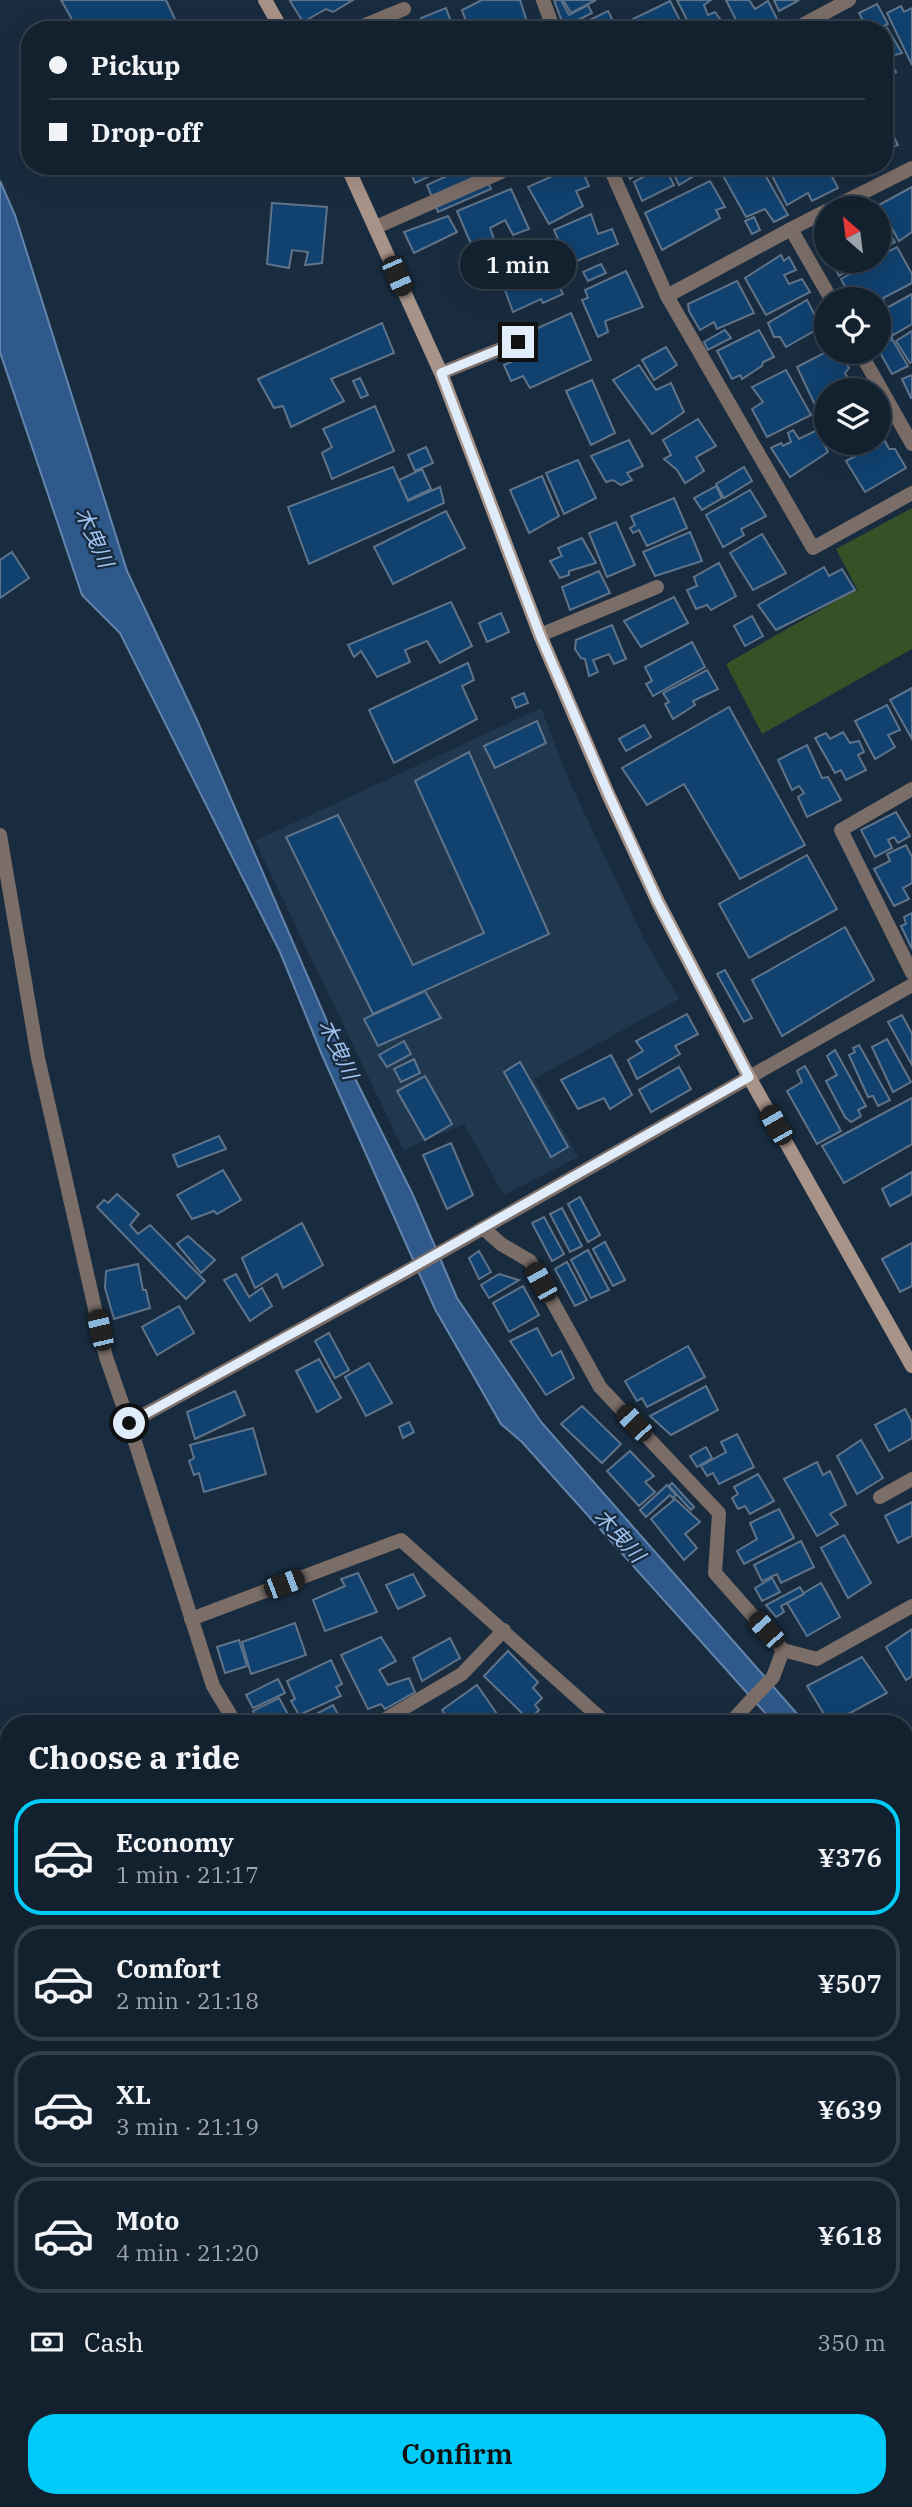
<!DOCTYPE html>
<html lang="en">
<head>
<meta charset="utf-8">
<style>
  body { margin:0; font-family:"IBM Plex Serif","Noto Sans JP",serif; background:#202e3b; color:#f1f3f6; height:100vh; display:flex; flex-direction:column; font-size:26px; white-space:nowrap }
  * { box-sizing:border-box; margin:0 }
  p { font-size:23px; color:#9da3aa }
  .icon { flex:none; width:38px; height:38px; fill:none; stroke:currentColor; stroke-width:2; stroke-linecap:round; stroke-linejoin:round }
  .map { position:relative; flex:1; overflow:hidden }
  .drawer { position:absolute; left:0px; top:1715px; width:914px; height:793px; display:flex; flex-direction:column; background:#13212f; border-radius:28px 28px 0 0; box-shadow:0 7px 28px #0002,0 0 0 2px #323e4b }
  .drawer>* { flex:none }
  .banner { position:absolute; left:21px; top:21px; width:872px; height:154px; border-radius:28px; box-shadow:0 7px 28px #0002,0 0 0 2px #323e4b; display:grid; align-content:center; height:154px; padding:0 28px; background:#13212f }
  .needle { width:46px; rotate:332deg }
  .buttons { position:absolute; left:814px; top:196px; display:grid; gap:14px }
  .buttons a { display:grid; place-items:center; width:77px; height:77px; border-radius:50%; background:#13212f; box-shadow:0 7px 28px #0002,0 0 0 2px #323e4b; font-size:35px }
  .end { position:absolute; width:32px; height:32px; margin:-16px; border:9px solid #e0ecf9; background:#111; box-shadow:0 0 0 4px #111 }
  .from { border-radius:50% }
  .bubble { position:absolute; height:49px; border-radius:24px; background:#13212f; box-shadow:0 7px 28px #0002,0 0 0 2px #323e4b; font-size:23px; font-weight:600; line-height:49px; text-align:center }
  .car { position:absolute; width:21px; height:42px; margin:-21px -10px; border-radius:9px; box-shadow:0 0 5px 2px #0007; background:linear-gradient(#222 24%,#8ab4d8 0 40%,#222 0 76%,#8ab4d8 0 86%,#222 0) }
  .banner b { display:flex; align-items:center; gap:24px; height:66px; font-size:26px }
  .banner b+b { border-top:2px solid #323e4b }
  .banner i { width:18px; height:18px; background:#f1f3f6 }
  ul { padding:0; list-style:none }
  li { display:flex; align-items:center; gap:21px; height:116px; margin:0 14px 10px; padding:0 14px; border:4px solid #323e4b; border-radius:28px }
  li div { flex:1 }
  li b { display:block; font-size:26px }
  li em { font-style:normal; font-weight:600 }
  li.selected { border-color:#00cbf8 }
  li>.icon { width:63px; height:63px; stroke-width:1.5 }
  h2 { padding:0 28px; font-size:32px; line-height:84px }
  .pay { display:flex; align-items:center; gap:18px; height:77px; padding:0 28px; font-size:26px }
  .pay p { margin-inline-start:auto }
  .action { display:flex; gap:14px; margin-top:auto; padding:14px 28px }
  .action a { flex:1; height:80px; border-radius:28px; background:#00cbf8; color:#111; font-size:28px; font-weight:600; line-height:80px; text-align:center }
  .map>svg:first-child { display:block }
</style>
</head>
<body>
<div class="map">
<svg width="912" height="2507" viewBox="0 0 912 2507">
  <rect width="100%" height="100%" fill="#192c3f"/>
  <!-- built -->
  <path fill="#20384f" d="M541,708L571,785L643,937L679,999L534,1079L578,1157L504,1195L464,1124L425,1140L404,1151L255,841Z"/>
  <!-- green -->
  <path fill="#355126" d="M912,508V649L762,734L726,664L855,590L858,591L836,549Z"/>
  <!-- water -->
  <path fill="#2f598a" stroke="#6485ab" stroke-width="2" d="M0,181L15,215L127,571L197,720L329,1026L413,1195L457,1298L541,1422L806,1724H775L522,1442L501,1424L435,1309L322,1055L280,952L120,633L82,595L0,352Z"/>
  <!-- building -->
  <g fill="#10416f" stroke="#5f748b" stroke-width="2">
    <path d="M61,0H166L180,30H78Z"/>
    <path d="M292,0H353L333,12L326,9L303,22L290,1Z"/>
    <path d="M482,0H520L528,25L514,30H469L462,10Z"/>
    <path d="M554,0H561L569,15L588,5L592,13L564,27Z"/>
    <path d="M563,0H596L571,13Z"/>
    <path d="M677,0H711L704,5L708,15L715,12L728,30H692Z"/>
    <path d="M726,0H749L755,9L768,1L778,21L762,30H756L754,26L749,30H741Z"/>
    <path d="M774,0H799L779,11Z"/>
    <path d="M670,1L683,26L678,30H639L633,19Z"/>
    <path d="M877,4L888,24L877,30H868L859,13Z"/>
    <path d="M901,6L904,12L912,8V65L887,13Z"/>
    <path d="M446,8L454,30H426L421,18Z"/>
    <path d="M608,11L616,27L620,26L622,30H569Z"/>
    <path d="M887,28L902,53L888,57L896,72L884,79L883,30Z"/>
    <path d="M884,118L898,145L885,150L890,158L884,162Z"/>
    <path d="M408,166H451L415,183Z"/>
    <path d="M469,166H481L491,189L438,212L427,185Z"/>
    <path d="M624,166H664L674,185L642,201L634,182L645,176L641,171L630,179Z"/>
    <path d="M670,166H704L705,169L679,185Z"/>
    <path d="M732,166H760L788,215L774,222L765,209L746,217L721,172Z"/>
    <path d="M767,166H810L814,175L829,171L838,188L812,201L808,193L787,205Z"/>
    <path d="M566,170L570,176L582,170L589,186L576,191L583,206L549,224L528,187Z"/>
    <path d="M710,181L725,207L716,210L720,218L662,250L645,213Z"/>
    <path d="M912,187V232L899,241L879,205Z"/>
    <path d="M511,189L529,229L513,235L505,220L490,228L498,250L477,258L457,211Z"/>
    <path d="M272,203L327,207L322,263L305,265L308,252L292,250L289,268L267,264Z"/>
    <path d="M591,214L598,234L612,229L618,244L569,264L554,230Z"/>
    <path d="M878,215L895,242L889,245L886,241L878,245Z"/>
    <path d="M448,216L457,232L414,253L404,232Z"/>
    <path d="M754,217L760,230L752,234L745,221Z"/>
    <path d="M897,247L912,274V283L883,298L884,302L878,305V299H860L857,291L850,295L841,279L872,261H878V257Z"/>
    <path d="M535,248L539,256L543,255L563,294L543,303L541,299L513,312L503,285L508,282L501,262Z"/>
    <path d="M781,255L784,261L789,257L796,270L784,275L789,284L802,279L810,292L766,315L745,278Z"/>
    <path d="M832,261H857L858,264L839,276Z"/>
    <path d="M601,264L606,273L588,281L583,272Z"/>
    <path d="M626,271L643,307L605,321L608,332L598,337L582,300L588,298L585,290Z"/>
    <path d="M737,281L754,313L717,329L714,322L700,330L689,311L688,304Z"/>
    <path d="M912,294V324L893,335L881,311Z"/>
    <path d="M807,300L821,327L786,347L780,337H774L768,323Z"/>
    <path d="M571,313L591,360L530,388L523,376L511,381L504,365L536,351L529,332Z"/>
    <path d="M878,313L892,337L878,344Z"/>
    <path d="M382,323L394,353L331,379L344,401L291,427L283,406L274,408L258,379Z"/>
    <path d="M725,330L731,338L708,350L704,342Z"/>
    <path d="M759,330L774,357L763,362L762,366L742,379L740,375L732,379L717,351Z"/>
    <path d="M912,331V362L910,363L896,341Z"/>
    <path d="M892,339L908,366L892,374L878,349V346Z"/>
    <path d="M666,347L677,365L654,380L642,360Z"/>
    <path d="M826,352H840L849,368L845,373L854,389L859,387L861,390H826V428L797,367Z"/>
    <path d="M639,365L656,390L671,383L684,412L652,434L613,380Z"/>
    <path d="M786,370L811,415L767,437L752,409L763,402L752,387Z"/>
    <path d="M912,375V398H911L902,379Z"/>
    <path d="M360,378L368,395L361,398L353,381Z"/>
    <path d="M592,380L615,433L591,445L566,391Z"/>
    <path d="M375,406L394,451L332,479L322,453L332,447L323,429Z"/>
    <path d="M698,419L716,446L696,457L704,471L685,483L677,470L664,459L671,455L663,440Z"/>
    <path d="M793,430L799,439L817,430L828,452L790,477L771,448L781,443L783,446L791,442L788,433Z"/>
    <path d="M629,440L643,466L627,473L632,480L621,485L613,480L606,482L591,456Z"/>
    <path d="M885,441L889,449H895L906,468L865,492L846,461Z"/>
    <path d="M426,447L433,463L415,471L408,455Z"/>
    <path d="M578,460L596,498L564,514L546,473Z"/>
    <path d="M393,467L408,501L440,487L444,503L309,564L288,507Z"/>
    <path d="M744,467L752,481L724,498L716,484Z"/>
    <path d="M422,469L431,489L408,500L399,480Z"/>
    <path d="M542,476L559,516L529,533L510,490Z"/>
    <path d="M716,486L722,498L702,510L694,498Z"/>
    <path d="M750,490L766,516L741,529L744,535L723,547L706,515Z"/>
    <path d="M674,498L687,528L647,546L639,530L633,533L630,528L635,525L631,516Z"/>
    <path d="M446,511L465,548L393,584L374,547Z"/>
    <path d="M616,522L635,565L607,577L589,533Z"/>
    <path d="M690,532L702,561L655,576L643,552Z"/>
    <path d="M762,534L786,573L753,590L730,553Z"/>
    <path d="M582,538L596,563L569,571V575L560,578L550,561L562,556L558,548Z"/>
    <path d="M12,552L29,578L0,598V560Z"/>
    <path d="M719,563L736,596L711,610L707,605L696,609L687,590L697,586L694,577Z"/>
    <path d="M824,567L829,576L842,569L855,590L776,630L758,605Z"/>
    <path d="M599,571L610,593L570,610L562,587Z"/>
    <path d="M674,597L688,623L641,647L624,621Z"/>
    <path d="M451,602L472,646L440,663L427,641L405,650L410,662L377,677L361,651L354,657L348,645Z"/>
    <path d="M501,613L509,632L487,642L479,623Z"/>
    <path d="M752,616L763,636L745,646L734,626Z"/>
    <path d="M612,625L626,659L614,664L609,654L593,660L598,672L589,676L585,659L581,658L575,649L576,640Z"/>
    <path d="M692,642L705,667L653,696L646,684L652,681L645,667Z"/>
    <path d="M468,663L474,680L462,686L477,719L394,763L369,710Z"/>
    <path d="M707,670L718,689L693,701L695,705L673,719L665,704L669,702L663,693Z"/>
    <path d="M912,688V739L890,700Z"/>
    <path d="M524,693L528,703L516,708L512,698Z"/>
    <path d="M887,705L900,730L888,735L895,747L875,759L855,721Z"/>
    <path d="M729,707L805,845L740,879L684,784L647,805L622,768Z"/>
    <path d="M537,721L546,743L495,768L484,746Z"/>
    <path d="M644,725L651,737L626,751L619,739Z"/>
    <path d="M843,732L850,743L859,741L864,752L858,755L866,770L846,780L841,770L835,773L815,738L826,733L830,739Z"/>
    <path d="M807,745L822,778L828,777L841,800L807,817L798,797L804,793L799,786L792,790L778,760Z"/>
    <path d="M469,752L549,934L373,1014L286,837L338,815L413,965L484,933L415,781Z"/>
    <path d="M896,812L910,836L898,843L894,837L888,840L892,848L875,857L861,830Z"/>
    <path d="M906,845L912,857V883L903,888L909,899L894,906L874,869L890,861L887,854Z"/>
    <path d="M807,855L837,909L749,958L719,904Z"/>
    <path d="M912,913V949L901,926L906,924L904,917Z"/>
    <path d="M845,927L874,980L782,1036L752,980Z"/>
    <path d="M725,970L752,1018L744,1022L717,974Z"/>
    <path d="M425,991L441,1018L378,1046L364,1019Z"/>
    <path d="M687,1014L698,1034L675,1046L680,1054L637,1079L628,1060L643,1051L636,1041Z"/>
    <path d="M902,1015L912,1034V1065L888,1022Z"/>
    <path d="M887,1039L911,1082L893,1092L872,1047Z"/>
    <path d="M404,1041L411,1054L387,1067L379,1055Z"/>
    <path d="M859,1045L890,1100L878,1106L873,1096L868,1097L849,1055L855,1052L853,1048Z"/>
    <path d="M835,1050L866,1106L858,1110L861,1116L851,1122L845,1117L826,1081L837,1075L827,1056Z"/>
    <path d="M611,1055L632,1095L610,1109L604,1098L578,1109L561,1080Z"/>
    <path d="M414,1059L420,1073L401,1082L394,1069Z"/>
    <path d="M520,1062L568,1147L551,1157L504,1072Z"/>
    <path d="M805,1066L841,1131L817,1144L787,1091L802,1082L797,1071Z"/>
    <path d="M679,1067L691,1089L651,1112L639,1090Z"/>
    <path d="M425,1076L452,1124L425,1140L397,1091Z"/>
    <path d="M912,1098V1144L844,1183L822,1146Z"/>
    <path d="M219,1136L226,1149L178,1167L173,1155Z"/>
    <path d="M451,1143L473,1195L447,1209L423,1155Z"/>
    <path d="M223,1170L241,1200L217,1214L214,1211L192,1219L177,1195Z"/>
    <path d="M912,1172V1194L890,1206L882,1189Z"/>
    <path d="M117,1194L139,1214L130,1225L138,1234L150,1225L205,1281L186,1299L97,1207L104,1200L108,1203Z"/>
    <path d="M580,1197L600,1235L588,1242L568,1204Z"/>
    <path d="M562,1208L582,1246L570,1252L550,1214Z"/>
    <path d="M544,1217L564,1254L552,1261L532,1223Z"/>
    <path d="M302,1223L323,1265L283,1288L277,1274L255,1288L242,1258Z"/>
    <path d="M188,1236L215,1260L201,1273L177,1244Z"/>
    <path d="M605,1242L625,1280L613,1286L593,1249Z"/>
    <path d="M912,1243V1286L900,1292L882,1259Z"/>
    <path d="M588,1250L609,1290L591,1298L571,1260Z"/>
    <path d="M479,1251L491,1272L479,1279L469,1258Z"/>
    <path d="M567,1262L587,1300L575,1306L555,1269Z"/>
    <path d="M138,1264L143,1290H146L150,1308L114,1319L105,1288L106,1271Z"/>
    <path d="M236,1274L249,1297L262,1288L272,1306L250,1321L224,1280Z"/>
    <path d="M499,1274L519,1280L489,1298L481,1285Z"/>
    <path d="M523,1286L539,1315L509,1332L493,1303Z"/>
    <path d="M179,1306L194,1333L157,1355L142,1327Z"/>
    <path d="M537,1328L552,1356L561,1351L574,1378L546,1395L510,1341Z"/>
    <path d="M329,1333L349,1370L335,1378L315,1341Z"/>
    <path d="M688,1346L705,1377L647,1407L642,1398L637,1401L625,1381Z"/>
    <path d="M319,1359L341,1398L317,1412L296,1371Z"/>
    <path d="M369,1363L392,1403L366,1416L345,1377Z"/>
    <path d="M706,1386L718,1410L671,1435L650,1416Z"/>
    <path d="M235,1391L245,1415L195,1439L187,1412Z"/>
    <path d="M582,1406L621,1444L602,1463L561,1424Z"/>
    <path d="M905,1409L912,1422V1438L889,1451L875,1425Z"/>
    <path d="M409,1422L414,1432L403,1438L399,1427Z"/>
    <path d="M253,1428L266,1474L204,1492L199,1473L194,1475L189,1461L194,1458L190,1445Z"/>
    <path d="M737,1434L754,1467L719,1484L713,1473L707,1476L701,1466L726,1452L721,1442Z"/>
    <path d="M861,1440L883,1478L857,1494L837,1456Z"/>
    <path d="M706,1447L712,1458L697,1467L690,1456Z"/>
    <path d="M630,1451L654,1476L645,1482L655,1492L639,1506L607,1471Z"/>
    <path d="M817,1462L823,1475L830,1471L846,1505L830,1514L838,1524L817,1536L784,1479Z"/>
    <path d="M758,1474L774,1501L750,1514L745,1506L738,1509L732,1498L738,1494L734,1487Z"/>
    <path d="M672,1483L694,1507L691,1510L669,1486Z"/>
    <path d="M667,1485L676,1495L673,1498L670,1495L646,1517L640,1510Z"/>
    <path d="M675,1499L700,1522L685,1534L697,1548L684,1560L651,1519Z"/>
    <path d="M912,1502V1536L898,1543L885,1516Z"/>
    <path d="M779,1509L794,1538L744,1564L737,1551L757,1539L750,1523Z"/>
    <path d="M844,1535L871,1583L848,1598L821,1548Z"/>
    <path d="M801,1541L814,1567L781,1583L777,1574L762,1581L754,1565Z"/>
    <path d="M358,1573L377,1612L325,1631L313,1600L345,1586L341,1579Z"/>
    <path d="M413,1574L425,1596L398,1609L386,1585Z"/>
    <path d="M772,1578L780,1592L762,1601L755,1588Z"/>
    <path d="M821,1583L840,1617L807,1636L787,1603Z"/>
    <path d="M800,1587L804,1594L781,1606L784,1612L776,1617L766,1605Z"/>
    <path d="M295,1623L306,1655L251,1674L242,1642Z"/>
    <path d="M912,1629V1676L906,1680L886,1647Z"/>
    <path d="M381,1637L396,1661L379,1670L388,1685L409,1678L415,1692L385,1709L381,1704L368,1709L341,1655Z"/>
    <path d="M450,1638L460,1658L422,1681L413,1658Z"/>
    <path d="M239,1640L247,1666L225,1673L217,1647Z"/>
    <path d="M508,1651L538,1682L533,1688L542,1698L535,1705L539,1710L529,1720L484,1676Z"/>
    <path d="M862,1657L887,1693L830,1724L807,1686Z"/>
    <path d="M331,1660L342,1684L336,1687L341,1696L299,1715L291,1701L295,1699L287,1681Z"/>
    <path d="M278,1679L285,1693L253,1708L246,1695Z"/>
    <path d="M477,1685L504,1724H452L442,1710Z"/>
    <path d="M279,1698L290,1718L276,1724H258L253,1711Z"/>
    <path d="M333,1705L343,1724H299V1723Z"/>
    <path d="M9,2213V2241L0,2244V2216Z"/>
    <path d="M5,2365L9,2376V2426L8,2431L0,2434V2366Z"/>
    <path d="M912,2433V2472L905,2473V2434Z"/>
    <path d="M905,2496L907,2507H859L892,2499H905Z"/>
    <path d="M504,2499H560L550,2505L552,2507H508Z"/>
    <path d="M610,2499H675L676,2507H650L649,2505L613,2507Z"/>
    <path d="M730,2499H752L754,2507H700V2504Z"/>
  </g>
  <g fill="none" stroke-linecap="round" stroke-linejoin="round">
    <!-- street -->
    <g stroke="#7b6d67" stroke-width="14">
      <path d="M543,0L554,30"/>
      <path d="M353,30L404,9"/>
      <path d="M793,30L849,0"/>
      <path d="M609,166L667,296L813,548L912,493"/>
      <path d="M832,208L912,168"/>
      <path d="M826,211L791,229L831,299"/>
      <path d="M376,227L501,172"/>
      <path d="M667,296L791,229"/>
      <path d="M860,352L912,444"/>
      <path d="M441,373L518,342"/>
      <path d="M540,635L657,587"/>
      <path d="M912,789L841,830L912,973"/>
      <path d="M0,835L38,1058L106,1357L129,1423L213,1686L236,1724"/>
      <path d="M483,1228L501,1244L530,1261L600,1387L719,1513L715,1573L783,1650L817,1659L912,1606"/>
      <path d="M129,1423L409,1270L912,985"/>
      <path d="M880,1497L912,1479"/>
      <path d="M191,1619L401,1540L607,1724"/>
      <path d="M384,1720L462,1674L504,1630"/>
      <path d="M729,1724L773,1677L783,1650"/>
      <path d="M905,1989L912,1985"/>
      <path d="M0,2094L9,2110"/>
      <path d="M0,2290L9,2280"/>
      <path d="M905,2364H912"/>
      <path d="M245,2499L252,2507"/>
      <path d="M590,2499L593,2507"/>
      <path d="M801,2499L805,2507"/>
      <path d="M146,2507L160,2499"/>
    </g>
    <!-- secondary -->
    <g stroke="#a89389" stroke-width="14">
      <path d="M265,0L282,30"/>
      <path d="M347,166L441,373L540,635L608,794L658,902L749,1077L912,1366"/>
    </g>
  </g>
  <g fill="none" stroke-linecap="round" stroke-linejoin="round">
    <!-- route -->
    <path stroke="#e0ecf9" stroke-width="9" d="M129,1423L408,1270L749,1077L658,902L608,793L540,635L441,373L518,342"/>
  </g>
  <g text-anchor="middle" dominant-baseline="central" stroke-width="5" stroke-linejoin="round" paint-order="stroke">
    <!-- water labels -->
    <g font-size="21" font-style="italic" fill="#a0c4f0" stroke="#192c3f">
      <text transform="translate(95 537) rotate(66)">木曳川</text>
      <text transform="translate(339 1049) rotate(65)">木曳川</text>
      <text transform="translate(620 1535) rotate(48)">木曳川</text>
    </g>
  </g>
</svg>
<div class="buttons">
<a><svg class="needle" viewBox="-14 -14 28 28"><path d="M0-13l5 13h-10z" fill="#e53935"/><path d="M0 13l5-13h-10z" fill="#9da3aa"/></svg></a>
<a><svg class="icon" aria-label="locate" viewBox="0 0 24 24"><circle cx="12" cy="12" r="6"/><path d="M12 2v4M12 18v4M2 12h4M18 12h4"/></svg></a>
<a><svg class="icon" aria-label="layers" viewBox="0 0 24 24"><path d="M12 4l9 5-9 5-9-5zM3 14l9 5 9-5"/></svg></a>
</div>
<i class="end from" style="left:129px;top:1423px"></i>
<i class="end" style="left:518px;top:342px"></i>
<div class="bubble" style="left:460px;top:240px;width:116px">1 min</div>
<i class="car" style="left:397px;top:276px;rotate:156deg"></i>
<i class="car" style="left:776px;top:1125px;rotate:330deg"></i>
<i class="car" style="left:541px;top:1282px;rotate:331deg"></i>
<i class="car" style="left:100px;top:1330px;rotate:347deg"></i>
<i class="car" style="left:634px;top:1423px;rotate:317deg"></i>
<i class="car" style="left:284px;top:1584px;rotate:69deg"></i>
<i class="car" style="left:766px;top:1630px;rotate:318deg"></i>
<div class="banner">
<b><i class="from"></i>Pickup</b>
<b><i></i>Drop-off</b>
</div>
<section class="drawer">
<h2>Choose a ride</h2>
<ul>
<li class="selected"><svg class="icon" aria-label="car" viewBox="0 0 24 24"><path d="M5 17H2v-5l4-1 3-4h7l3 4 3 1v5h-3M9 17h6M6 11h13"/><circle cx="7" cy="17" r="2"/><circle cx="17" cy="17" r="2"/></svg><div><b>Economy</b><p>1 min · 21:17</p></div><em>¥376</em></li>
<li><svg class="icon" aria-label="car" viewBox="0 0 24 24"><path d="M5 17H2v-5l4-1 3-4h7l3 4 3 1v5h-3M9 17h6M6 11h13"/><circle cx="7" cy="17" r="2"/><circle cx="17" cy="17" r="2"/></svg><div><b>Comfort</b><p>2 min · 21:18</p></div><em>¥507</em></li>
<li><svg class="icon" aria-label="car" viewBox="0 0 24 24"><path d="M5 17H2v-5l4-1 3-4h7l3 4 3 1v5h-3M9 17h6M6 11h13"/><circle cx="7" cy="17" r="2"/><circle cx="17" cy="17" r="2"/></svg><div><b>XL</b><p>3 min · 21:19</p></div><em>¥639</em></li>
<li><svg class="icon" aria-label="car" viewBox="0 0 24 24"><path d="M5 17H2v-5l4-1 3-4h7l3 4 3 1v5h-3M9 17h6M6 11h13"/><circle cx="7" cy="17" r="2"/><circle cx="17" cy="17" r="2"/></svg><div><b>Moto</b><p>4 min · 21:20</p></div><em>¥618</em></li>
</ul>
<div class="pay"><svg class="icon" aria-label="cash" viewBox="0 0 24 24"><path d="M3 7h18v10H3z"/><circle cx="12" cy="12" r="2"/></svg>Cash<p>350 m</p></div>
<div class="action"><a>Confirm</a></div>
</section>
</div>
</body>
</html>
